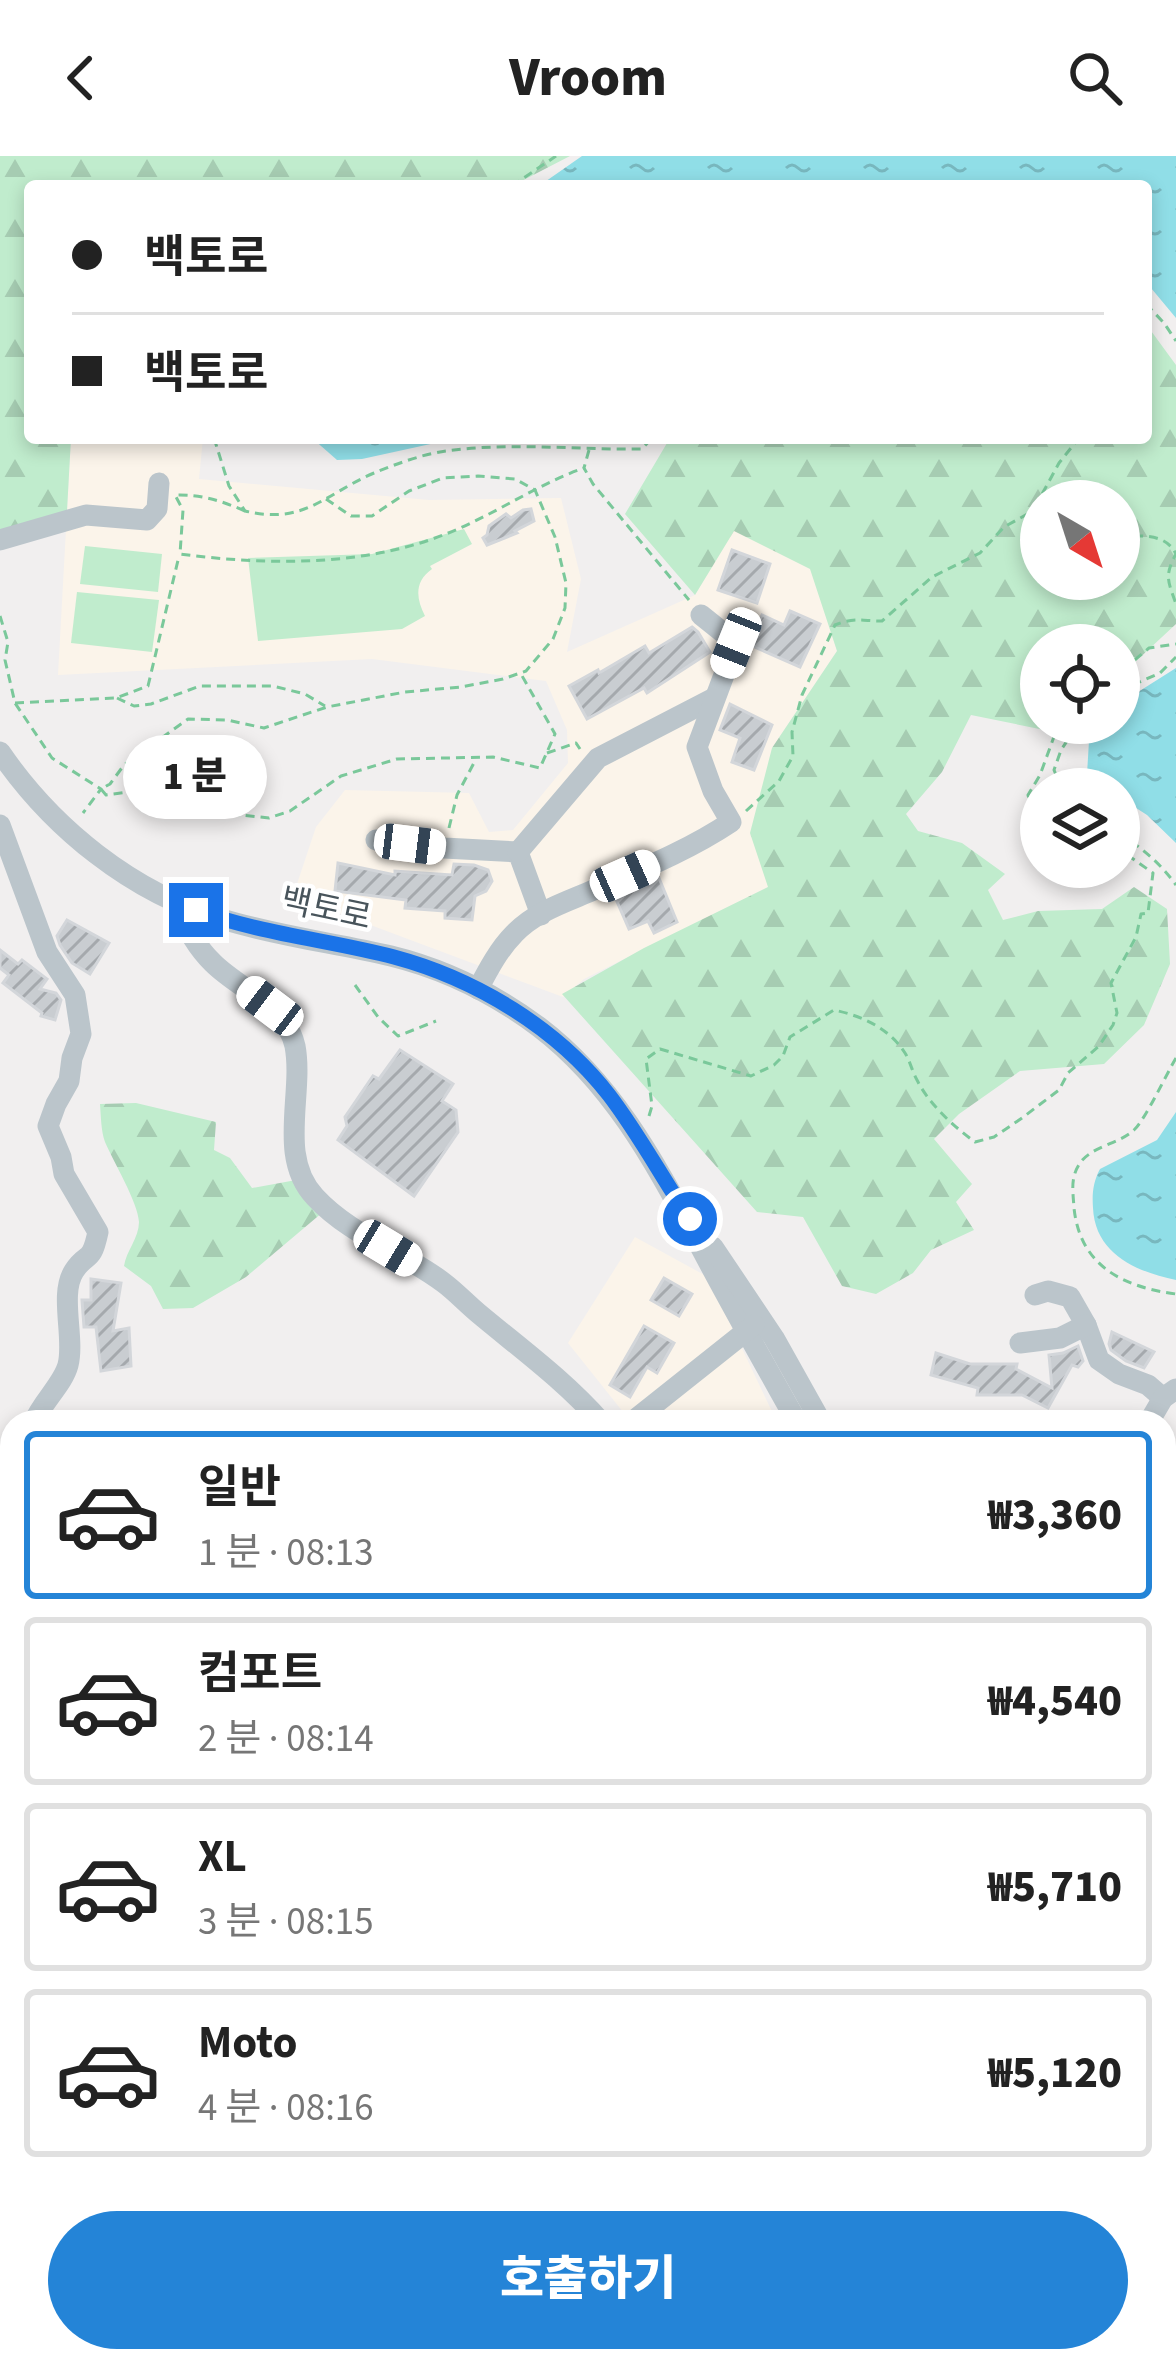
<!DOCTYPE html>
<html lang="ko">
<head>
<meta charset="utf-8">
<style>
  body { margin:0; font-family:"Source Sans 3","Noto Sans KR",sans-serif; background:#f2f2f2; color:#222; height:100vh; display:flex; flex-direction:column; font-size:45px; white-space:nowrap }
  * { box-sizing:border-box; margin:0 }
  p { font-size:39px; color:#767676 }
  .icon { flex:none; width:66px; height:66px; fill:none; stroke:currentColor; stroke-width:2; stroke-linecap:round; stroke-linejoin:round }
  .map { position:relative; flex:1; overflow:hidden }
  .details { position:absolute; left:0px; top:1254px; width:1176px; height:963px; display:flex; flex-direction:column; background:#fff; border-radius:36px 36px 0 0; box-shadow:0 6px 18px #0003 }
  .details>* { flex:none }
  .hud { position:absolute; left:24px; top:24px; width:1128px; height:264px; border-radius:12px; box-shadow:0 6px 18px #0003; display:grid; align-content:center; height:264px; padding:0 48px; background:#fff }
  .needle { width:78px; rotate:141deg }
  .tools { position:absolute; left:1020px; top:324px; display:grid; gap:24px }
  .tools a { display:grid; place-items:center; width:120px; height:120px; border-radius:50%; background:#fff; box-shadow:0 6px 18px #0003; font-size:60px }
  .end { position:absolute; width:54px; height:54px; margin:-27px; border:15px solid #1a73e8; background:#fff; box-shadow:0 0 0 6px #fff }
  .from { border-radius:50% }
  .bubble { position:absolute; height:84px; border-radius:42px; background:#fff; box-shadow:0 6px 18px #0003; font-size:39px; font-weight:800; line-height:84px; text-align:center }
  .car { position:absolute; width:36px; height:72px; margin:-36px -18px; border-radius:15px; box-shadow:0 0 9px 3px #0007; background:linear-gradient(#fff 24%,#345 0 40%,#fff 0 76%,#345 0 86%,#fff 0) }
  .hud b { display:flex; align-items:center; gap:42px; height:114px; font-size:45px }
  .hud b+b { border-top:3px solid #e0e0e0 }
  .hud i { width:30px; height:30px; background:#222 }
  ul { padding:21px 0 0; list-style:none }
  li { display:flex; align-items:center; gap:36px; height:168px; margin:0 24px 18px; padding:0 24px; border:6px solid #e0e0e0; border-radius:12px }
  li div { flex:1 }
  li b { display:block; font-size:45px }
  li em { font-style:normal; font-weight:800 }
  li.current { border-color:#2484d7 }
  li>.icon { width:108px; height:108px; stroke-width:1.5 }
  .cta { display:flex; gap:24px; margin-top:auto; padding:24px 48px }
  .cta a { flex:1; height:138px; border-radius:72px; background:#2484d7; color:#fff; font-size:48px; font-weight:800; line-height:138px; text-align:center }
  header { display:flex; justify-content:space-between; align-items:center; height:156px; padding:0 48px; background:#fff; font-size:54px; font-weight:800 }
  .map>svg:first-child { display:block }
</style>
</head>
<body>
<header><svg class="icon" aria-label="back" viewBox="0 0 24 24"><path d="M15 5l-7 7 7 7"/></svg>Vroom<svg class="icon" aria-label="search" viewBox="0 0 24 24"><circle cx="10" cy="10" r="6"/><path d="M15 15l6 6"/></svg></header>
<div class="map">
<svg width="1176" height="2215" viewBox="0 0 1176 2215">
  <defs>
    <pattern id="forest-firs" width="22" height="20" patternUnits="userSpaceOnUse" patternTransform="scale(3)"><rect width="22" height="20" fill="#c0eccd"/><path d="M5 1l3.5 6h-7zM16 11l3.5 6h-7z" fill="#a6ccb2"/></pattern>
    <pattern id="water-ripples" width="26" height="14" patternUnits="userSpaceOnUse" patternTransform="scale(3)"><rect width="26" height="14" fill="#90dee7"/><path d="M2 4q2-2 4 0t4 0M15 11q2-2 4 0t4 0" fill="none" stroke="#78b7be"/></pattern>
    <pattern id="building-hatch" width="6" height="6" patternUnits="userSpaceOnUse" patternTransform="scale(3)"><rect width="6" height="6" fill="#c9cdd1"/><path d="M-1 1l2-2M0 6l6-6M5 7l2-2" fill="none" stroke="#a5a9ad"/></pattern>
  </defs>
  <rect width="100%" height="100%" fill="#f1efef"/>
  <!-- commercial -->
  <g fill="#fbf4ea">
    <path d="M71,282H203L199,323L429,344L561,342L581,423L567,496L695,439L734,374L811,413L837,495L772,592L768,731L584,823L563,841L293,740L316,671L345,634L469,637L489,676L513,674L568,607L567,574L546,525L372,503L58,519Z"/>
    <path d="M635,1081L708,1121L777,1266H631L568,1187Z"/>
  </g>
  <!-- education -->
  <path fill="#e2e0e1" d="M143,2205H648L615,2215H147Z"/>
  <!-- grass -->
  <g fill="#c0eccd">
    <path d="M464,373L472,388L430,410L432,413C414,426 416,442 425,460L402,473L258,485L248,402L372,398Z"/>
    <path d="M85,390L162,398L158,436L80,428Z"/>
    <path d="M77,436L159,444L152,496L71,487Z"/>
  </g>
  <!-- forest -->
  <g fill="url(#forest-firs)" fill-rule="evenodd">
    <path d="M0,0H570L512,30H30V282H71L67,355L0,374Z"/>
    <path d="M1146,168L1176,209V468L1119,521V489H1041V567H1069L1059,577L971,559L942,616L906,658L918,675L962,687L1005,718L988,734L1003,764L1038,755L1102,753L1134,731L1167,753L1170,808L1144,869L1104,908L1020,915L959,958L934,983L972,1028L956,1046L974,1074L931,1094L913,1117L876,1138L842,1130L803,1061L757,1056L562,838L644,792L768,731L750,677L772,592L837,495L810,413L734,375L695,439L625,358L670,282H1146ZM1041,345H1119V423H1041Z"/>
    <path d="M136,947L216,966L214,994L230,1002L252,1032L307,1022L323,1056L246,1121L193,1152L163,1153L151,1130L124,1110C126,1095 139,1082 139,1066C138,1046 113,1005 105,986C101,975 101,961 100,948Z"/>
  </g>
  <!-- water -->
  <g fill="url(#water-ripples)">
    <path d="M582,0H1176V162L1146,126V30H539Z"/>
    <path d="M312,282H458L362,303L337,304Z"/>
    <path d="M1176,512V687L1147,659L1119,641V633H1106L1087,618L1089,585L1101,567H1119V548Z"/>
    <path d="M1176,956V1124C1137,1116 1095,1098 1093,1052C1092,1038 1093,1026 1100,1013L1157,984Z"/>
  </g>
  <!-- building -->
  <g fill="url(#building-hatch)" stroke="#d3d6da" stroke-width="3">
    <path d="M531,353L534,365L515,375L517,377L487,389L483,382L487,379L489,370L506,358L511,362L523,354Z"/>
    <path d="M732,394L770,408L757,447L718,434Z"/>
    <path d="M790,455L820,468L800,511L750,489L762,459L784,469Z"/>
    <path d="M692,471L698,476L710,496L647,537L644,532L587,563L569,530L598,514L599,517L645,490L649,497Z"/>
    <path d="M730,548L772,569L754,614L732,606L740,582L720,574Z"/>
    <path d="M338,707L395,719V715L452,719L454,708L474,709L488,714L492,725L486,735L475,740L472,764L445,762V755L405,752L406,744L335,735Z"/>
    <path d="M659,722L677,766L654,777L648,765L629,773L615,741Z"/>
    <path d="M67,764L109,787L90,818L72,807L60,789L57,780Z"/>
    <path d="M0,794L18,808L22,804L47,823L40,833L56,837L61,844L55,864L41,860L42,857L3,827L9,819L0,812Z"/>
    <path d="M400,894L453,928L442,945L456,954L458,976L414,1040L338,984L347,970L345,961L373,920L379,923Z"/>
    <path d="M664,1122L692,1138L679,1160L651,1144Z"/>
    <path d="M91,1123L121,1127L113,1175L129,1172L131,1210L101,1215L96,1171H84L82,1144H91Z"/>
    <path d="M644,1170L674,1187L657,1217L647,1211L630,1241L610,1229Z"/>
    <path d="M1112,1176L1154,1196L1144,1212L1126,1205L1111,1194L1109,1188Z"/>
    <path d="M1078,1190L1083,1205L1078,1211L1072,1209L1048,1252L1022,1239H977L978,1232L931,1219L936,1197L970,1208H1017L1016,1213L1052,1232L1049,1199L1063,1197Z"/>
  </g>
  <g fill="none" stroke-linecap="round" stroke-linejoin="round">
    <!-- path -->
    <g stroke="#7ac89a" stroke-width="3" stroke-dasharray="9 6" stroke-linecap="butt">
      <path d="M512,30L556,0"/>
      <path d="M1146,148L1164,167L1176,185"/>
      <path d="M214,282L229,330L245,355C305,369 323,339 374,317C396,308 423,298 446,295C510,286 577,294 642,293L652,282"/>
      <path d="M589,294L584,312L593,328L689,444"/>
      <path d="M326,343L351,360H372L409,335L443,322L478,320L515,323L535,334L555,381L566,427L565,452L553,483L526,515L503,523L461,531L405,536L327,551L264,572L227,564L188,563L124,609L110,628L101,633L106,639L129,636L158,646L195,654L269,662L290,655L341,620L397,603L493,601L540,612L555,578L521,518"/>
      <path d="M1035,351L1059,307L1079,282"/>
      <path d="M245,355C222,345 201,338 175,339L183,354L180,398C272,410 374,411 460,372C503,353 541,327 584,312"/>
      <path d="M1119,379C1141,381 1165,376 1176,398C1164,420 1168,425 1176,448"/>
      <path d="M0,460L8,486L5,504L15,547L52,602L101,633L83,657"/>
      <path d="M1119,524L1126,522L1125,512L1149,492L1176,488"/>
      <path d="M1119,535L1160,517L1176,501"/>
      <path d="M117,542L134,550L151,548L200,530H273L305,538L325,550"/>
      <path d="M15,547L116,542L148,530L179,400"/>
      <path d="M547,597L576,587L580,593"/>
      <path d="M1062,633L1054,614L1061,594L1079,567"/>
      <path d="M746,655L779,625L793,600L792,576L802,539L835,469C854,461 862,465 882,465L932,421L980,397L1004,371L1033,355L1041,354"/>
      <path d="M1041,667L1034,662L1028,639L1040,619L1059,567"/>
      <path d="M449,672L457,639L476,603"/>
      <path d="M1119,677C1142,692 1160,707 1176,729"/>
      <path d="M355,829L378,861L398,880L436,865"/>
      <path d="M1176,902C1167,917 1145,964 1134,974C1119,988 1092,990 1080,1007C1070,1022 1073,1035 1074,1052C1080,1110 1123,1131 1176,1138"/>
      <path d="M649,960L652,950L646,903L660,893L751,920L774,909L783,900L790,881L834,854C862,860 889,872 905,897C910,905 912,915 917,924C929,948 953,970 975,986L994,981L1022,962L1059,934L1068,917L1099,890L1113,869L1117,857L1111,827L1136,781L1141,758L1148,757L1153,717L1119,693"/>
    </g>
    <!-- minor -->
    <g stroke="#bbc5cb" stroke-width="21">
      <path d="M0,384L86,359L147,364L157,353L159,327"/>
      <path d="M0,596C52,672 132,737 222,763C277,780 335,787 391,800C444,813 496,839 539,871C614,928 656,1009 700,1090C731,1149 764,1207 797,1266"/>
      <path d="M0,669L47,796L75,839L81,878L72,902L69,925L56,948L48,970L61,1001L64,1018L98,1076C91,1109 87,1095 74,1115C59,1138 75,1182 68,1209C63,1228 42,1246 34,1266"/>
      <path d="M376,684L444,692L518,696L541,759"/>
      <path d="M518,696L598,602L714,542"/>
      <path d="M174,746C185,768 195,790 213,807C240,834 286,849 295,890C304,938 277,1001 315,1041C351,1080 402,1095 444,1127C456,1136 466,1147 478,1157C521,1193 564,1224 601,1266"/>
      <path d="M478,833C488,814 499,793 514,778C535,755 569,745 596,733C642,713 689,694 731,666L713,635L697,591L736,487L701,459"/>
      <path d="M713,1091L774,1182L821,1266"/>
      <path d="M1035,1139L1048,1135L1070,1141L1086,1169L1099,1204L1119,1218L1148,1229L1163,1242"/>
      <path d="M1020,1187L1060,1182L1086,1169"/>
      <path d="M632,1266L754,1169"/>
      <path d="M1149,1266L1163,1242L1176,1233"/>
      <path d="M1164,1322L1176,1317"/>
      <path d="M0,1400L12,1415"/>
      <path d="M1164,1525L1176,1521"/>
      <path d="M1164,1906L1176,1928"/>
      <path d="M0,1947L12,1939"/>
      <path d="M1164,1949L1176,1972"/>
      <path d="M1164,2061L1176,2057"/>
      <path d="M0,2074L12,2070"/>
      <path d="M0,2181L12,2202"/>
      <path d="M143,2205L147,2215"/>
      <path d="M469,2205L474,2215"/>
      <path d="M877,2205L880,2215"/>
      <path d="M1144,2205L1147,2215"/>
      <path d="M615,2215L648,2205"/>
      <path d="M1020,2215L1053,2205"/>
    </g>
  </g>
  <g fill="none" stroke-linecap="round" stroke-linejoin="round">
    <!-- route -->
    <path stroke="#1a73e8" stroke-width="15" d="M196,754C261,778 329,784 394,801C476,823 557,872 609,939C639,978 662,1022 690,1063"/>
  </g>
  <g text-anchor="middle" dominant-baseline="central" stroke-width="9" stroke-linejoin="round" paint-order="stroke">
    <!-- street labels -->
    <g font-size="33" fill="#48545b" stroke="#fff">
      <text transform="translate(326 753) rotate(12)">백토로</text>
    </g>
  </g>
</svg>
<div class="tools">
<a><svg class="needle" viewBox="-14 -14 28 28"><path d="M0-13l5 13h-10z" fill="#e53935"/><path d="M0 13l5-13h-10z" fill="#767676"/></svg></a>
<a><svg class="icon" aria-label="locate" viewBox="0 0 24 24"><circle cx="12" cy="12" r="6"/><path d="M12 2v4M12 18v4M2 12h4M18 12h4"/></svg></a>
<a><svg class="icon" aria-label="layers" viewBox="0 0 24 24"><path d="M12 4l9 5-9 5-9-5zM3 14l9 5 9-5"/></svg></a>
</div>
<i class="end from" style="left:690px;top:1063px"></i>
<i class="end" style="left:196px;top:754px"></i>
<div class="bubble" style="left:123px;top:579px;width:144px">1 분</div>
<i class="car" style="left:736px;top:487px;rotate:202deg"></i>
<i class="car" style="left:410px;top:688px;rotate:97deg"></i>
<i class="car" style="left:625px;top:720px;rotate:66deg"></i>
<i class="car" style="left:270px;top:850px;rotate:307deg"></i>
<i class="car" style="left:388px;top:1092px;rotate:121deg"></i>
<div class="hud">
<b><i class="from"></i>백토로</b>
<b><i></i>백토로</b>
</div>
<section class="details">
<ul>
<li class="current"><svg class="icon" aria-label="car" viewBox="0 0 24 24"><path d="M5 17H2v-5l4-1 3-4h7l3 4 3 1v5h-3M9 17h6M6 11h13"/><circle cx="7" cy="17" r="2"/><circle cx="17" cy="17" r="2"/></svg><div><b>일반</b><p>1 분 · 08:13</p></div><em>₩3,360</em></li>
<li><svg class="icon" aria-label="car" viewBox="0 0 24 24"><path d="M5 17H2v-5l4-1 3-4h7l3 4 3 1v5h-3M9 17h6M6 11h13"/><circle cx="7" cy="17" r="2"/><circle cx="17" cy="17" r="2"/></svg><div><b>컴포트</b><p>2 분 · 08:14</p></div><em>₩4,540</em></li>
<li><svg class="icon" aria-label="car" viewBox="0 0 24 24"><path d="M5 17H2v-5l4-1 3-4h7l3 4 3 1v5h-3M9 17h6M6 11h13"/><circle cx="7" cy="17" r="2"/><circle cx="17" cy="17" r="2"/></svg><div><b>XL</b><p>3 분 · 08:15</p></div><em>₩5,710</em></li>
<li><svg class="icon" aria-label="car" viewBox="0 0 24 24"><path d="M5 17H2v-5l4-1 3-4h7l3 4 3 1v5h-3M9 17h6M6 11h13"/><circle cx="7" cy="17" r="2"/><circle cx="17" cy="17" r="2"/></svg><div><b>Moto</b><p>4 분 · 08:16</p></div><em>₩5,120</em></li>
</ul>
<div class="cta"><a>호출하기</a></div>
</section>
</div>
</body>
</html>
